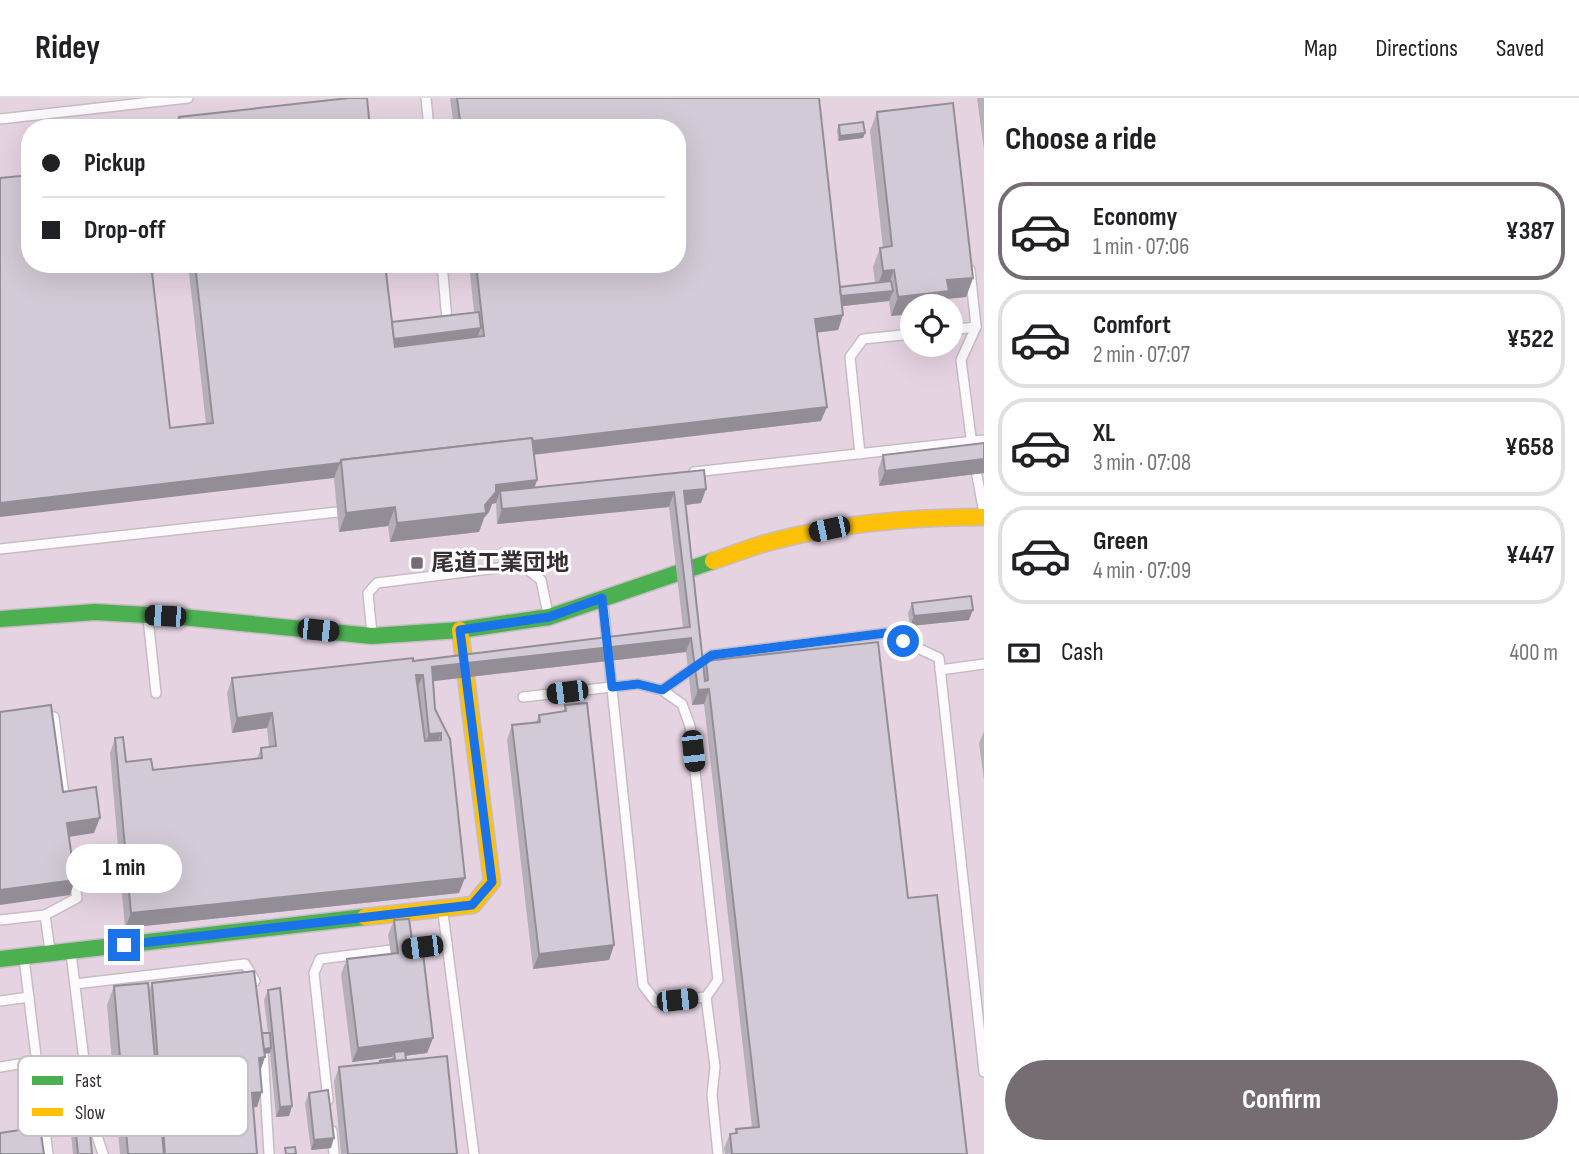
<!DOCTYPE html>
<html lang="en">
<head>
<meta charset="utf-8">
<style>
  body { margin:0; font-family:"Sofia Sans Condensed","Noto Sans JP",sans-serif; background:#f2f2f2; color:#202124; height:100vh; display:flex; flex-direction:column; font-size:26px; white-space:nowrap }
  * { box-sizing:border-box; margin:0 }
  p { font-size:23px; color:#757577 }
  .icon { flex:none; width:38px; height:38px; fill:none; stroke:currentColor; stroke-width:2; stroke-linecap:round; stroke-linejoin:round }
  .map { position:relative; flex:1; overflow:hidden }
  .sheet { display:flex; flex-direction:column; background:#fff; width:595px }
  .sheet>* { flex:none }
  .top-card { position:absolute; left:21px; top:21px; width:665px; height:154px; border-radius:28px; box-shadow:0 7px 28px #0002; display:grid; align-content:center; height:154px; padding:0 21px; background:#fff }
  .tools { position:absolute; left:900px; top:196px; display:grid; gap:14px }
  .tools a { display:grid; place-items:center; width:63px; height:63px; border-radius:50%; background:#fff; box-shadow:0 7px 28px #0002; font-size:35px }
  .end { position:absolute; width:32px; height:32px; margin:-16px; border:9px solid #1a73e8; background:#fff; box-shadow:0 0 0 4px #fff }
  .from { border-radius:50% }
  .bubble { position:absolute; height:49px; border-radius:24px; background:#fff; box-shadow:0 7px 28px #0002; font-size:23px; font-weight:700; line-height:49px; text-align:center }
  .car { position:absolute; width:21px; height:42px; margin:-21px -10px; border-radius:9px; box-shadow:0 0 5px 2px #0007; background:linear-gradient(#222 24%,#8ab4d8 0 40%,#222 0 76%,#8ab4d8 0 86%,#222 0) }
  .top-card b { display:flex; align-items:center; gap:24px; height:66px; font-size:26px }
  .top-card b+b { border-top:2px solid #e0e0e0 }
  .top-card i { width:18px; height:18px; background:#202124 }
  ul { padding:0; list-style:none }
  li { display:flex; align-items:center; gap:21px; height:98px; margin:0 14px 10px; padding:0 7px; border:4px solid #e0e0e0; border-radius:28px }
  li div { flex:1 }
  li b { display:block; font-size:26px }
  li em { font-style:normal; font-weight:700 }
  li.selected { border-color:#766d74 }
  li>.icon { width:63px; height:63px; stroke-width:1.5 }
  h2 { padding:0 21px; font-size:32px; line-height:84px }
  .pay { display:flex; align-items:center; gap:18px; height:77px; padding:0 21px; font-size:26px }
  .pay p { margin-inline-start:auto }
  .primary-button { display:flex; gap:14px; margin-top:auto; padding:14px 21px }
  .primary-button a { flex:1; height:80px; border-radius:42px; background:#766d74; color:#fff; font-size:28px; font-weight:700; line-height:80px; text-align:center }
  header { display:flex; align-items:center; gap:42px; box-sizing:border-box; height:98px; padding:0 35px; background:#fff; border-bottom:2px solid #e0e0e0 }
  header strong { font-size:33px }
  nav { display:flex; gap:38px; margin-inline-start:auto; font-size:24px }
  main { display:flex; flex:1; min-height:0 }
  .map>svg:first-child { display:block }
</style>
</head>
<body>
<header>
<strong>Ridey</strong>
<nav><a>Map</a><a>Directions</a><a>Saved</a></nav>
</header>
<main>
<div class="map">
<svg width="984" height="1056" viewBox="0 0 984 1056">
  <rect width="100%" height="100%" fill="#ece1ea"/>
  <!-- built -->
  <path fill="#e6d3e2" fill-rule="evenodd" d="M0,0H984V1056H0ZM30,30H677V166H30ZM912,208H950V247H912Z"/>
  <g fill="none" stroke-linecap="round" stroke-linejoin="round">
    <defs>
      <g id="lane">
        <path d="M426,0L429,30"/>
        <path d="M0,21L188,0"/>
        <path d="M442,166L447,222"/>
        <path d="M970,172L976,229L961,262L972,347"/>
        <path d="M950,232L976,229"/>
        <path d="M860,356L850,259L863,241L912,236"/>
        <path d="M975,367L984,415"/>
        <path d="M694,374L984,342"/>
        <path d="M0,451L346,413"/>
        <path d="M148,520L156,595"/>
        <path d="M372,536L368,495L377,485L522,467L541,482L548,516"/>
        <path d="M940,572L984,566"/>
        <path d="M662,592L712,557L886,535L939,560L984,974"/>
        <path d="M523,599L638,586L662,592L682,606L690,628L718,882L706,899L656,904L643,887L603,505"/>
        <path d="M54,619L65,705"/>
        <path d="M443,815L474,1056"/>
        <path d="M45,817L50,853"/>
        <path d="M0,822L45,817L77,800L73,774"/>
        <path d="M71,855L91,1020L103,1056"/>
        <path d="M24,860L48,1056"/>
        <path d="M75,886L245,866L255,883"/>
        <path d="M706,899L715,969L712,997L718,1056"/>
        <path d="M0,903L29,899"/>
        <path d="M263,953L269,1056"/>
        <path d="M0,969L37,963"/>
        <path d="M328,1002L314,875L320,861L447,845"/>
        <path d="M332,1033L334,1056"/>
      </g>
      <g id="fast">
        <path d="M0,521L95,514L182,519L372,538L460,532L549,519L713,463"/>
        <path d="M0,861L365,819"/>
      </g>
      <g id="slow">
        <path d="M713,463C732,457 750,449 770,444C839,425 912,419 984,419"/>
        <path d="M365,819L473,807L492,784L460,532"/>
      </g>
    </defs>
    <!-- lane casing -->
    <use href="#lane" stroke="#c6bdc4" stroke-width="12"/>
    <!-- fast casing -->
    <use href="#fast" stroke="#c6bdc4" stroke-width="19"/>
    <!-- slow casing -->
    <use href="#slow" stroke="#c6bdc4" stroke-width="19"/>
    <!-- lane -->
    <use href="#lane" stroke="#fcfafc" stroke-width="9"/>
    <!-- fast -->
    <use href="#fast" stroke="#4caf50" stroke-width="16"/>
    <!-- slow -->
    <use href="#slow" stroke="#ffc107" stroke-width="16"/>
  </g>
  <!-- wall -->
  <g fill="#b5afb9">
    <path d="M450,0H819L840,189L875,185L873,169L880,150H883L870,33L877,14L973,180L966,199L946,201L912,208V216L891,218L889,203L842,208L843,217L838,232L817,235L821,323L534,357L537,382L535,389L706,391L701,405L685,407L704,570L706,563L908,800L967,1056H725L724,1050L730,1036L735,1035L736,1031L752,1029L704,606L692,607L686,554L433,583L435,611L450,641L459,795L125,830L110,655L115,640L126,664L153,672L257,661L261,650L269,649L267,630L232,635L227,595L232,580L413,563L683,530L669,409L497,426L496,405L492,406L489,414L484,420L479,434L390,444L388,428L339,434L334,380L170,330L206,326L188,166H385L392,224L474,214L469,166H677V30H454Z"/>
    <path d="M977,0H984V52Z"/>
    <path d="M179,19L370,30H175Z"/>
    <path d="M839,27L865,35L863,40L838,43L837,32Z"/>
    <path d="M984,345V375L879,388L878,372L883,357Z"/>
    <path d="M912,505L969,522L910,528L908,515Z"/>
    <path d="M565,607L614,847L609,862L533,871L507,642L512,627L536,624L539,617L563,614Z"/>
    <path d="M984,633V682L979,645Z"/>
    <path d="M394,822L413,849L433,940L427,955L405,958L406,962L457,1056H341L334,983L339,969L379,964L392,961V959L352,964L341,876L347,861L391,856L388,837Z"/>
    <path d="M152,885L262,935H268L264,902L268,892L292,1008L289,1018L276,1019L270,955L265,956L260,973L257,1009H253L257,1056H120L107,907L114,888L149,893Z"/>
    <path d="M309,995L331,1050L311,1052L305,1005Z"/>
    <path d="M74,1015L92,1056H73L70,1026Z"/>
  </g>
  <!-- shaded-wall -->
  <g fill="#938e96">
    <path d="M865,35L863,40L838,43L840,38Z"/>
    <path d="M894,172L887,191L876,192L883,173Z"/>
    <path d="M973,180L966,199L946,201L943,208H912V216L891,218L898,199L947,182Z"/>
    <path d="M893,193L889,203L835,209L839,199Z"/>
    <path d="M843,217L838,232L810,235L815,221Z"/>
    <path d="M481,230L477,240L388,252L391,242Z"/>
    <path d="M827,309L821,323L342,379L341,365Z"/>
    <path d="M984,361V375L879,388L885,373Z"/>
    <path d="M340,365L334,380L0,419V405Z"/>
    <path d="M537,382L530,401L500,393L496,405L492,406L489,414L484,420L479,434L390,444L397,425L485,407L496,387Z"/>
    <path d="M706,391L701,405L678,408L684,393Z"/>
    <path d="M674,394L669,409L497,426L502,411Z"/>
    <path d="M395,409L388,428L339,434L346,415Z"/>
    <path d="M973,512L969,522L910,528L914,518Z"/>
    <path d="M691,540L686,554L426,584L432,569Z"/>
    <path d="M416,577H423L417,591Z"/>
    <path d="M709,591L704,606L692,607L698,592Z"/>
    <path d="M272,615L267,630L232,635L237,620Z"/>
    <path d="M441,635L436,649L423,651L429,636Z"/>
    <path d="M100,720L94,735L62,740L67,725Z"/>
    <path d="M465,780L459,795L125,830L131,815Z"/>
    <path d="M75,782L70,797L0,807V792Z"/>
    <path d="M614,847L609,862L533,871L539,856Z"/>
    <path d="M433,940L427,955L395,959L394,954L392,959L352,964L358,950Z"/>
    <path d="M271,950L270,955L258,956L260,951Z"/>
    <path d="M265,959L260,974L259,960Z"/>
    <path d="M262,994L257,1009L247,1010L252,995Z"/>
    <path d="M292,1008L289,1018L276,1019L280,1009Z"/>
    <path d="M334,1040L331,1050L311,1052L314,1042Z"/>
  </g>
  <!-- building -->
  <g fill="#d2cbd7" stroke="#938e96" stroke-width="2" fill-rule="evenodd">
    <path d="M349,0H367L370,30H180L179,19Z"/>
    <path d="M457,0H819L843,217L815,221L827,309L533,343L532,340L341,362L340,365L0,405V80L30,77V166H151L170,330L213,325L195,166H385L395,249L484,238L476,166H677V30H461Z"/>
    <path d="M953,5L973,180L947,182L949,193L898,199L894,172L883,173L880,150L892,148L877,14Z"/>
    <path d="M863,24L865,35L840,38L839,27Z"/>
    <path d="M891,183L893,193L841,198L840,189Z"/>
    <path d="M479,214L481,230L394,241L392,224Z"/>
    <path d="M532,340L537,382L496,387V394L485,407L486,415L397,425L395,409L346,415L341,362Z"/>
    <path d="M984,345V361L885,373L883,357Z"/>
    <path d="M704,372L706,391L684,393L705,583L708,582L706,563L878,544L908,800L937,797L967,1056H732L730,1036L737,1035L736,1031L759,1029L709,591L698,592L691,540L432,569L435,611L450,641L465,780L131,815L115,640L123,639L126,664L151,661L153,672L262,660L261,650L276,648L272,615L237,620L232,580L413,560V563L690,529L674,394L502,411L500,393ZM416,577H423L429,636L441,635V642L425,643Z"/>
    <path d="M971,498L973,512L914,518L912,505Z"/>
    <path d="M587,605L614,847L539,856L512,627L540,624L539,617L566,613L565,607Z"/>
    <path d="M51,607L63,694L96,689L100,720L67,725L75,782L0,792V614Z"/>
    <path d="M409,821L413,849L422,847L433,940L358,950L347,861L398,855L394,822Z"/>
    <path d="M254,873L265,959L259,960L262,994L252,995L257,1056H165L152,885Z"/>
    <path d="M148,885L164,1056H128L114,888Z"/>
    <path d="M280,890L292,1008L280,1009L268,892Z"/>
    <path d="M262,935H270L271,950L264,951Z"/>
    <path d="M405,953L406,962L380,964V963L395,961L394,954Z"/>
    <path d="M447,958L457,1056H348L339,969Z"/>
    <path d="M328,992L334,1040L314,1042L309,995Z"/>
    <path d="M88,1014L92,1056H78L74,1015Z"/>
    <path d="M40,1029L44,1056H0V1035Z"/>
    <path d="M295,1049L296,1056H286L285,1050Z"/>
  </g>
  <g fill="none" stroke-linecap="round" stroke-linejoin="round">
    <!-- route -->
    <path stroke="#1a73e8" stroke-width="9" d="M124,847L472,807L492,784L460,532L549,519L602,500L612,589L638,586L662,592L712,557L886,535L903,543"/>
  </g>
  <!-- markers -->
  <rect fill="#766d74" stroke="#fff" stroke-width="2.5" x="410" y="458" width="14" height="14" rx="3.5"/>
  <g text-anchor="middle" dominant-baseline="central" stroke-width="6" stroke-linejoin="round" paint-order="stroke">
    <!-- poi labels -->
    <g font-size="23" font-weight="bold" fill="#372f35" stroke="#fff" text-anchor="start">
      <text x="431" y="465">尾道工業団地</text>
    </g>
  </g>
  <!-- legend -->
  <rect x="18" y="958" width="230" height="80" rx="10" fill="#fff" stroke="#c3c1c2" stroke-width="2"/>
  <rect x="32" y="978" width="31" height="9" fill="#4caf50"/>
  <rect x="32" y="1010" width="31" height="8" fill="#ffc107"/>
  <g font-size="19" fill="#372f35">
    <text x="75" y="989">Fast</text>
    <text x="75" y="1021">Slow</text>
  </g>
</svg>
<div class="tools">
<a><svg class="icon" aria-label="locate" viewBox="0 0 24 24"><circle cx="12" cy="12" r="6"/><path d="M12 2v4M12 18v4M2 12h4M18 12h4"/></svg></a>
</div>
<i class="end from" style="left:903px;top:543px"></i>
<i class="end" style="left:124px;top:847px"></i>
<div class="bubble" style="left:66px;top:746px;width:116px">1 min</div>
<i class="car" style="left:829px;top:431px;rotate:258deg"></i>
<i class="car" style="left:165px;top:518px;rotate:273deg"></i>
<i class="car" style="left:318px;top:532px;rotate:96deg"></i>
<i class="car" style="left:567px;top:594px;rotate:263deg"></i>
<i class="car" style="left:693px;top:653px;rotate:174deg"></i>
<i class="car" style="left:422px;top:849px;rotate:263deg"></i>
<i class="car" style="left:677px;top:902px;rotate:84deg"></i>
<div class="top-card">
<b><i class="from"></i>Pickup</b>
<b><i></i>Drop-off</b>
</div>
</div>
<section class="sheet">
<h2>Choose a ride</h2>
<ul>
<li class="selected"><svg class="icon" aria-label="car" viewBox="0 0 24 24"><path d="M5 17H2v-5l4-1 3-4h7l3 4 3 1v5h-3M9 17h6M6 11h13"/><circle cx="7" cy="17" r="2"/><circle cx="17" cy="17" r="2"/></svg><div><b>Economy</b><p>1 min · 07:06</p></div><em>¥387</em></li>
<li><svg class="icon" aria-label="car" viewBox="0 0 24 24"><path d="M5 17H2v-5l4-1 3-4h7l3 4 3 1v5h-3M9 17h6M6 11h13"/><circle cx="7" cy="17" r="2"/><circle cx="17" cy="17" r="2"/></svg><div><b>Comfort</b><p>2 min · 07:07</p></div><em>¥522</em></li>
<li><svg class="icon" aria-label="car" viewBox="0 0 24 24"><path d="M5 17H2v-5l4-1 3-4h7l3 4 3 1v5h-3M9 17h6M6 11h13"/><circle cx="7" cy="17" r="2"/><circle cx="17" cy="17" r="2"/></svg><div><b>XL</b><p>3 min · 07:08</p></div><em>¥658</em></li>
<li><svg class="icon" aria-label="car" viewBox="0 0 24 24"><path d="M5 17H2v-5l4-1 3-4h7l3 4 3 1v5h-3M9 17h6M6 11h13"/><circle cx="7" cy="17" r="2"/><circle cx="17" cy="17" r="2"/></svg><div><b>Green</b><p>4 min · 07:09</p></div><em>¥447</em></li>
</ul>
<div class="pay"><svg class="icon" aria-label="cash" viewBox="0 0 24 24"><path d="M3 7h18v10H3z"/><circle cx="12" cy="12" r="2"/></svg>Cash<p>400 m</p></div>
<div class="primary-button"><a>Confirm</a></div>
</section>
</main>
</body>
</html>
